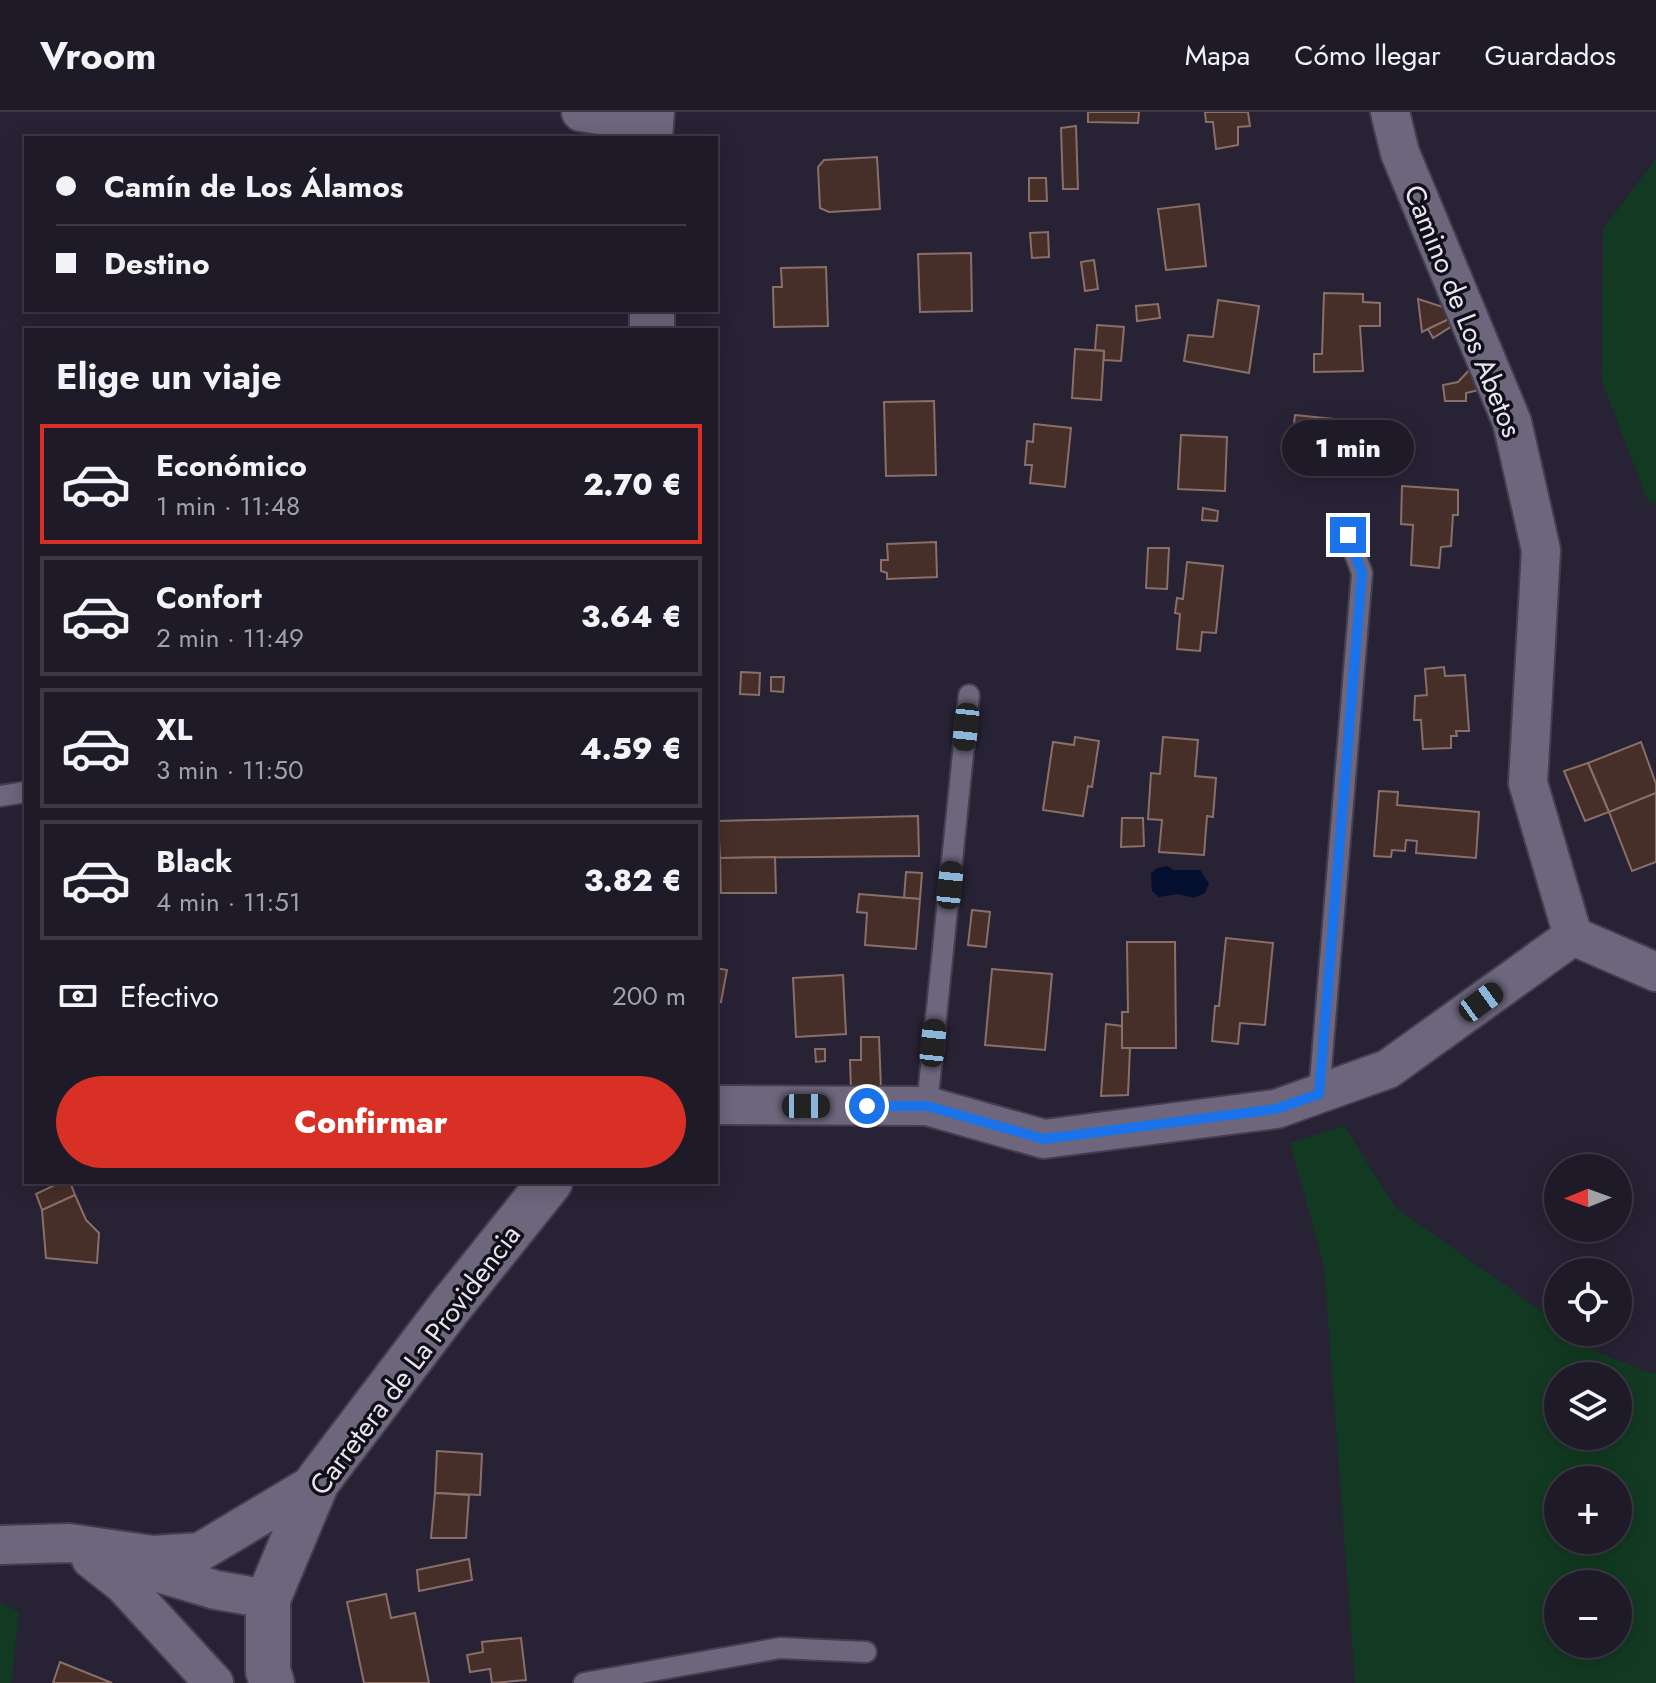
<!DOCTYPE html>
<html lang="es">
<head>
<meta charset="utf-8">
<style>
  body { margin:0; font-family:Jost,sans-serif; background:#2b2734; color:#f1f3f6; height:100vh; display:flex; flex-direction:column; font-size:30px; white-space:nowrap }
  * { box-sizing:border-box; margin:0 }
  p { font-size:26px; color:#a1a1a8 }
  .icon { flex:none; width:44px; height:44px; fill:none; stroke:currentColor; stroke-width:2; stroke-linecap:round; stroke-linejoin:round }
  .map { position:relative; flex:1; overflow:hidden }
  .panel { position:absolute; left:24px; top:216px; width:694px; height:856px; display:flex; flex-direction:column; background:#1e1a28; border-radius:0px; box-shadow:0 4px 20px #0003,0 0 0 2px #3c3845 }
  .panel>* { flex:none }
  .hud { position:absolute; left:24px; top:24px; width:694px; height:176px; border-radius:0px; box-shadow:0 4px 20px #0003,0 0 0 2px #3c3845; display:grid; align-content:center; height:176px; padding:0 32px; background:#1e1a28 }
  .needle { width:52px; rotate:269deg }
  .tools { position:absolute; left:1544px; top:1042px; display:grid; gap:16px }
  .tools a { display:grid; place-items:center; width:88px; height:88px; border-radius:50%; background:#1e1a28; box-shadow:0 4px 20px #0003,0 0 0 2px #3c3845; font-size:40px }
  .end { position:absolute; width:36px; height:36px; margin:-18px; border:10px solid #1a73e8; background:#fff; box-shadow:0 0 0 4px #fff }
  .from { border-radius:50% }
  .bubble { position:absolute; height:56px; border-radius:28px; background:#1e1a28; box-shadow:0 4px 20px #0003,0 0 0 2px #3c3845; font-size:26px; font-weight:800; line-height:56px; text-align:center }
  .car { position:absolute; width:24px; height:48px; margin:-24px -12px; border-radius:10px; box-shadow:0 0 6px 2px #0007; background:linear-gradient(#222 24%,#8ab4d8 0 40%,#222 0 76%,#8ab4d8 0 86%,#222 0) }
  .hud b { display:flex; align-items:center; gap:28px; height:76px; font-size:30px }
  .hud b+b { border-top:2px solid #3c3845 }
  .hud i { width:20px; height:20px; background:#f1f3f6 }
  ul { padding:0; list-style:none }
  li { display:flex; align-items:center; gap:24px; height:120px; margin:0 16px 12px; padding:0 16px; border:4px solid #3c3845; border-radius:0px }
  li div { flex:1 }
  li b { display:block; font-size:30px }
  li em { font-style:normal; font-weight:800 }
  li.current { border-color:#d93025 }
  li>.icon { width:72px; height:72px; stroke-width:1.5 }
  h2 { padding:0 32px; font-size:36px; line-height:96px }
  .pay { display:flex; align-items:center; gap:20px; height:88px; padding:0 32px; font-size:30px }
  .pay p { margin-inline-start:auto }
  .cta { display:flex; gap:16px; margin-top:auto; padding:16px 32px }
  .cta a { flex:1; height:92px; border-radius:48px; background:#d93025; color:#fff; font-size:32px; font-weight:800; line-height:92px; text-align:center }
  header { display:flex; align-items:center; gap:48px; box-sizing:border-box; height:112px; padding:0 40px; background:#1e1a28; border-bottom:2px solid #3c3845 }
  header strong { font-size:38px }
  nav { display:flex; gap:44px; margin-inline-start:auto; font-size:28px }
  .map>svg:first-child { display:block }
</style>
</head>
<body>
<header>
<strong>Vroom</strong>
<nav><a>Mapa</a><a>Cómo llegar</a><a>Guardados</a></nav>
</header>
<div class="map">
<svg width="1656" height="1571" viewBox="0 0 1656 1571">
  <rect width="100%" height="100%" fill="#282235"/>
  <!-- green -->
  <g fill="#123a22" fill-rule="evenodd">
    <path d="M1656,47V391L1649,392L1602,269L1603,117Z"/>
    <path d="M1344,1014L1395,1095L1558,1211V1220H1570L1598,1240L1652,1262L1656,1260V1571H1355L1324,1154L1290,1031ZM1558,1264H1618V1324H1558ZM1558,1368H1618V1428H1558ZM1558,1472H1618V1532H1558Z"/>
    <path d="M0,1491L19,1500L11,1571H0Z"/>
  </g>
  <!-- water -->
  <path fill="#050f2f" d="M1167,754L1174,758H1200L1209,771L1205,781L1194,786L1178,782L1159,785L1152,779L1151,761L1157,756Z"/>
  <!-- building -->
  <g fill="#462f28" stroke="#8a6f68" stroke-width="2">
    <path d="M1088,0H1139L1138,11L1088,10Z"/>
    <path d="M1205,0H1248L1250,14L1238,15V33L1216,37L1213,10H1206Z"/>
    <path d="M1076,14L1078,77H1063L1061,16Z"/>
    <path d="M877,45L880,97L829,100L820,96L818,55L824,48Z"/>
    <path d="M1029,66H1046L1047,89H1029Z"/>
    <path d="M1199,92L1206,154L1166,158L1158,97Z"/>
    <path d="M1048,120L1049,145L1032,146L1030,121Z"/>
    <path d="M971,141L972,199L920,200L918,142Z"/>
    <path d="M1094,148L1098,177L1085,179L1081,150Z"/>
    <path d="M826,155L828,214L774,215L773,175H782L781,156Z"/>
    <path d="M1324,181L1363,182V190L1380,191V214H1360L1363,259L1314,260V242H1322Z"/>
    <path d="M1418,187L1443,195L1449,207L1422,220Z"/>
    <path d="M1218,188L1259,194L1249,261L1184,249L1188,223L1213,225Z"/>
    <path d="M1158,192L1160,206L1137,209L1136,194Z"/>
    <path d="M1449,207L1452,214L1433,226L1428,217Z"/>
    <path d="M1097,213L1124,215L1121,249L1104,248V239L1095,238Z"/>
    <path d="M1075,237L1104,239L1101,288L1072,286Z"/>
    <path d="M1473,254L1483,277L1466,281V289H1445L1443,273L1458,270Z"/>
    <path d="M934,289L936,363L886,364L884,290Z"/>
    <path d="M1295,303L1343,308L1341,325L1344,331V346L1338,349L1337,360L1289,356Z"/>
    <path d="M1034,312L1071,316L1065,375L1030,371L1032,353H1025L1027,329L1033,330Z"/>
    <path d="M1181,323L1227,325L1225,379L1178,377Z"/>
    <path d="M1402,374L1458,378V403H1453L1451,434L1441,435L1439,456L1411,453L1413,413L1401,412Z"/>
    <path d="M1203,396L1218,399L1217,409L1202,408Z"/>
    <path d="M936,430L937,465L887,467V461L881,459V448H888L887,432Z"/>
    <path d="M1148,436H1169L1167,477L1146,476Z"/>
    <path d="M1187,450L1223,454L1216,521L1202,520L1200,539L1177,537L1180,502L1175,501L1177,486L1183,487Z"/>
    <path d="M1444,555L1445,564L1465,563L1469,619H1456L1457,624H1451V636L1423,637L1421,608H1414L1415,584L1427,583L1425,557Z"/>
    <path d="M741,560L760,561L759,583L740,582Z"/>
    <path d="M771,565H784L783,580L771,579Z"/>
    <path d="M1075,625L1099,629L1092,675L1088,674L1083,704L1043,698L1053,630L1074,633Z"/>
    <path d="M1163,625L1198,628L1195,664L1216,666L1213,705L1207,704L1204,743L1159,740L1162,708L1148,707L1151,661L1160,662Z"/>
    <path d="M1641,630L1656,672V681L1609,700L1588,651Z"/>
    <path d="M1588,651L1609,700L1585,709L1564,659Z"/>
    <path d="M1379,679L1398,680L1397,693L1479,700L1476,746L1416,741L1417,729L1406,728L1405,739L1392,738L1391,745L1374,744Z"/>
    <path d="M1656,681V750L1632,759L1609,700Z"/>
    <path d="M918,704L919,744L720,746L718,709Z"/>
    <path d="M1122,706H1143L1144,734L1121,735Z"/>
    <path d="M775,745L776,781H721L720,746Z"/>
    <path d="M906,760L922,761L920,787L904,786Z"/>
    <path d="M859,782L920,787L916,837L865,833L867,801L857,800Z"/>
    <path d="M972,798L990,800L986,835L968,833Z"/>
    <path d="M1226,826L1273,831L1265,913L1240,911L1238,932L1212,929L1215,894H1219Z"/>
    <path d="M1127,830H1175L1176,936H1122V900H1128Z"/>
    <path d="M716,856L727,858L721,890L716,889Z"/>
    <path d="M992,857L1052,862L1045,938L985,933Z"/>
    <path d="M843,863L846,922L796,925L793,866Z"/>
    <path d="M1106,912L1122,914V936H1130L1128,983L1101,984Z"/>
    <path d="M861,925H879L881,977L851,978L850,948H861Z"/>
    <path d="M815,937H825V949L816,950Z"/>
    <path d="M61,1070H70L75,1083L42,1098L36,1082Z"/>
    <path d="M75,1083L86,1108L99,1121L97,1151L46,1146L42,1098Z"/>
    <path d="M437,1339L482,1342L480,1383L435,1381Z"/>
    <path d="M435,1381L469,1383L466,1426H431Z"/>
    <path d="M469,1447L472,1468L419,1479L417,1458Z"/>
    <path d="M386,1482L391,1506L415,1501L429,1571H364L347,1490Z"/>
    <path d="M521,1526L526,1568L492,1571L490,1557L470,1560L467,1543L483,1540L482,1530Z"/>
    <path d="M60,1550L112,1571H53Z"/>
  </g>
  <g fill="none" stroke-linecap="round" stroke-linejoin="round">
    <defs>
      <g id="service">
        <path d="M0,684L26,680"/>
        <path d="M1319,982L1362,461L1348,423"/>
        <path d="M927,994L969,583"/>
        <path d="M584,1571L780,1536L866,1540"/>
      </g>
      <g id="minor">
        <path d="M581,0L650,11"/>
        <path d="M1390,0L1400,41L1512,310L1541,438L1528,671L1573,824"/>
        <path d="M716,993L927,994L1044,1027L1276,997L1388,957L1573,824L1656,860"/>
        <path d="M0,1433L69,1431L153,1443L200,1440L317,1370"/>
        <path d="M91,1447L123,1472L214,1571"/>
        <path d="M132,1453L216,1478L268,1487"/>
      </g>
      <g id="tertiary">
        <path d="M650,26L652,0"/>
        <path d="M652,198V218"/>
        <path d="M272,1571L268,1559V1487L317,1370L449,1196L550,1070"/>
      </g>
    </defs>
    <!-- service casing -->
    <use href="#service" stroke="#443f50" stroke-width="24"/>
    <!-- minor casing -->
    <use href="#minor" stroke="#443f50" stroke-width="42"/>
    <!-- tertiary casing -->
    <use href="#tertiary" stroke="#443f50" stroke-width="48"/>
    <!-- service -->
    <use href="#service" stroke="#6d667d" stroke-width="20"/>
    <!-- minor -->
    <use href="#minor" stroke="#6d667d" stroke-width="38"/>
    <!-- tertiary -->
    <use href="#tertiary" stroke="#6d667d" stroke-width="44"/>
  </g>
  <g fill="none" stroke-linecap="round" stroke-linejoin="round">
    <!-- route -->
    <path stroke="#1a73e8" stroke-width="10" d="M867,994H927L1044,1027L1276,997L1319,982L1362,461L1348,423"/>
  </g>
  <g text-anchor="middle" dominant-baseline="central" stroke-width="7" stroke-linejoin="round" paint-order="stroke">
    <!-- street labels -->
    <g font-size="28" fill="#e7e4f1" stroke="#100e16">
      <text transform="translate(1463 199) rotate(68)">Camino de Los Abetos</text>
      <text transform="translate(415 1248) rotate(-53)">Carretera de La Providencia</text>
    </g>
  </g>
</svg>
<div class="tools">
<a><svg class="needle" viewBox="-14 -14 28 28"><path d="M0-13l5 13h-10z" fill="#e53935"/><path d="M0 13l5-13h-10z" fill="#a1a1a8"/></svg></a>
<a><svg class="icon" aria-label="locate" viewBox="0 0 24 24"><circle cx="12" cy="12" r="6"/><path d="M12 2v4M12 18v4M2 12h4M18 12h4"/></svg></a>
<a><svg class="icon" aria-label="layers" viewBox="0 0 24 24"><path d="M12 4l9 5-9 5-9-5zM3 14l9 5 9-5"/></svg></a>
<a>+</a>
<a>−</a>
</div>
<i class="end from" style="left:867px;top:994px"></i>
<i class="end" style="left:1348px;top:423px"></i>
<div class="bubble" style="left:1282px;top:308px;width:132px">1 min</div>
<i class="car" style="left:966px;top:615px;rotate:186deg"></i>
<i class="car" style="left:950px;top:773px;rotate:6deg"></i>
<i class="car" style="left:1481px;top:890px;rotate:54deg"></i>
<i class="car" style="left:933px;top:931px;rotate:6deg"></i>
<i class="car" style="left:806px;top:994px;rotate:90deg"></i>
<div class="hud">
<b><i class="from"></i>Camín de Los Álamos</b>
<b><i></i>Destino</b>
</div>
<section class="panel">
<h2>Elige un viaje</h2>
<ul>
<li class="current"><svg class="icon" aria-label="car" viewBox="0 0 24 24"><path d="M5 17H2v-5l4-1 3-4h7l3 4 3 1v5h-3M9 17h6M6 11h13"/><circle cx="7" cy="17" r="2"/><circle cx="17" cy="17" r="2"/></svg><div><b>Económico</b><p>1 min · 11:48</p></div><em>2.70 €</em></li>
<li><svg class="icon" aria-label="car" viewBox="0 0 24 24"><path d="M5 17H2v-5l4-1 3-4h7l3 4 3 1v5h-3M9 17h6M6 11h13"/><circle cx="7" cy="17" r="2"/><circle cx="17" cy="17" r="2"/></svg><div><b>Confort</b><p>2 min · 11:49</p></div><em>3.64 €</em></li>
<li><svg class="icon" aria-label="car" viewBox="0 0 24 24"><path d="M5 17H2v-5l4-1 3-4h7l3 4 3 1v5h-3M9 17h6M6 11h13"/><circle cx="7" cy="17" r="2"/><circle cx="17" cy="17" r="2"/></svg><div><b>XL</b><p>3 min · 11:50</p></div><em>4.59 €</em></li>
<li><svg class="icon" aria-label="car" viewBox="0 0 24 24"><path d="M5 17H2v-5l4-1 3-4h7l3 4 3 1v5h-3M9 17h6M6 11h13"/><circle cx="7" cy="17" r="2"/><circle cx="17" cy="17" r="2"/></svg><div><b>Black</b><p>4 min · 11:51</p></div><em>3.82 €</em></li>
</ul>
<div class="pay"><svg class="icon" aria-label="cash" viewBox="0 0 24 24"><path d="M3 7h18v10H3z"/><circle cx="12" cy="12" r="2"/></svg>Efectivo<p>200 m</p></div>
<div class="cta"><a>Confirmar</a></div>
</section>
</div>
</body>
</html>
